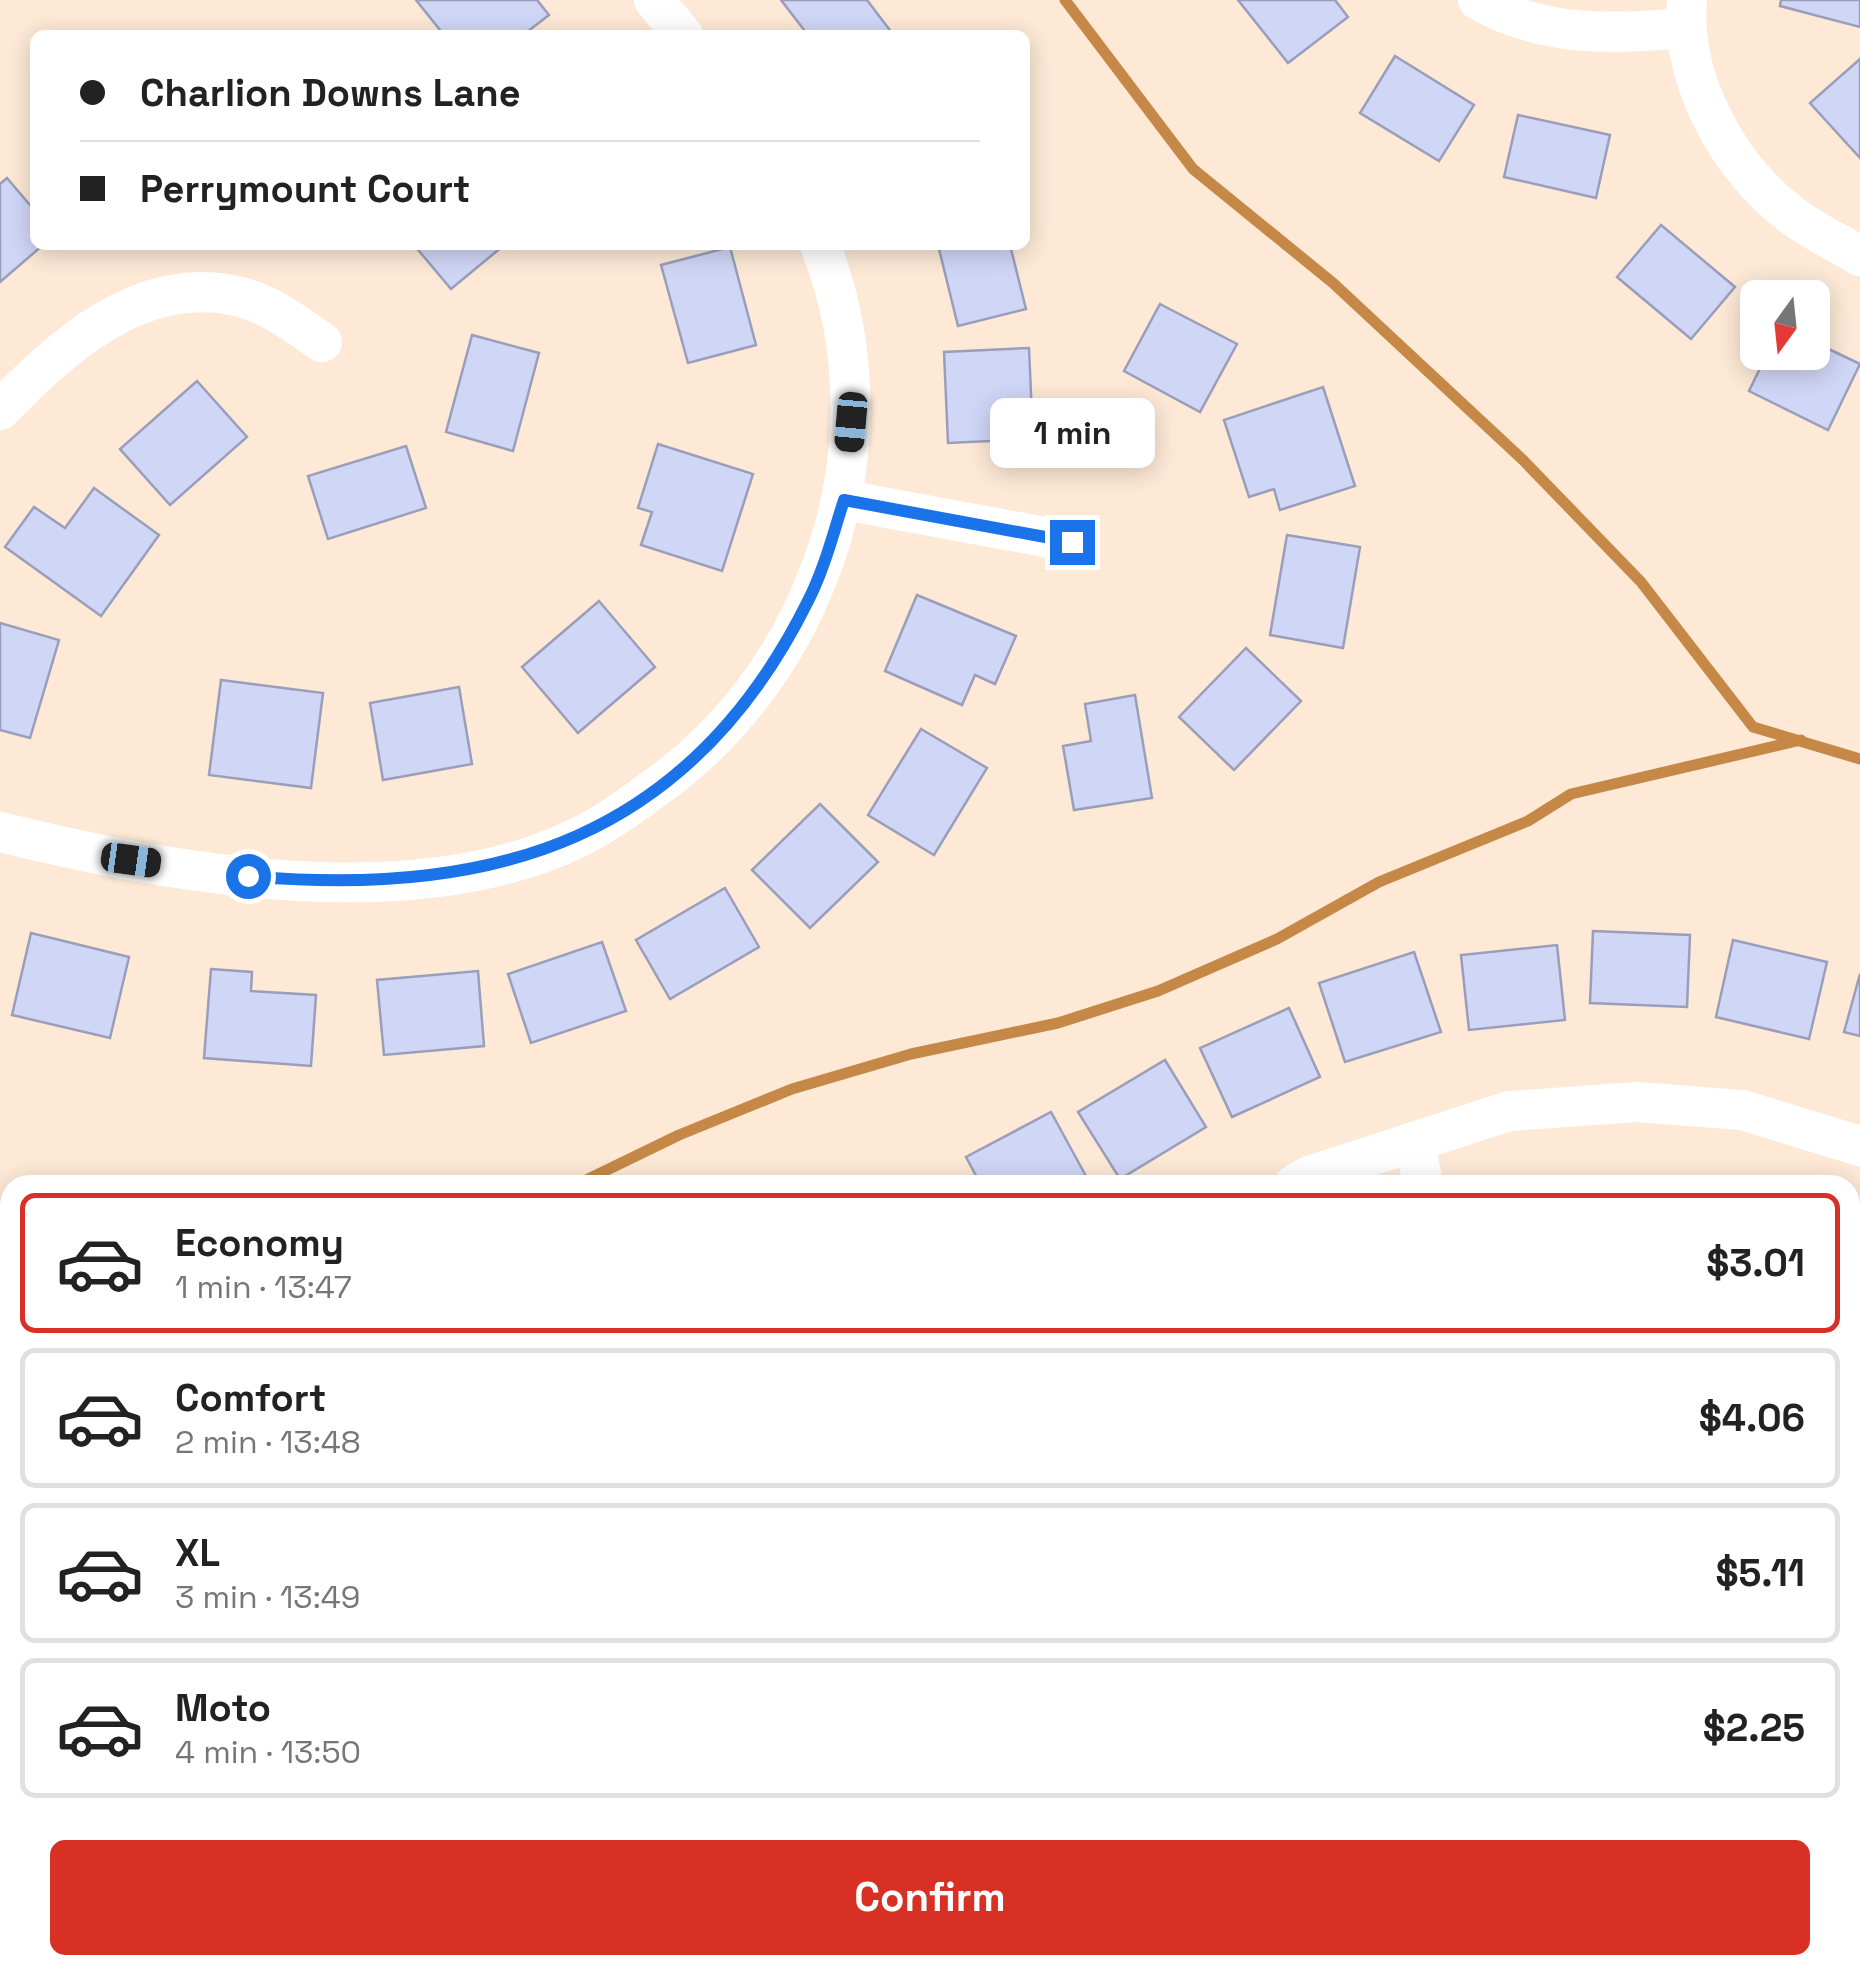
<!DOCTYPE html>
<html lang="en">
<head>
<meta charset="utf-8">
<style>
  body { margin:0; font-family:"Space Grotesk",sans-serif; background:#f6f6f6; color:#222; height:100vh; display:flex; flex-direction:column; font-size:38px; white-space:nowrap }
  * { box-sizing:border-box; margin:0 }
  p { font-size:32px; color:#767676 }
  .icon { flex:none; width:55px; height:55px; fill:none; stroke:currentColor; stroke-width:2; stroke-linecap:round; stroke-linejoin:round }
  .map { position:relative; flex:1; overflow:hidden }
  .panel { position:absolute; left:0px; top:1175px; width:1860px; height:800px; display:flex; flex-direction:column; background:#fff; border-radius:30px 30px 0 0; box-shadow:0 5px 25px #0003 }
  .panel>* { flex:none }
  .hud { position:absolute; left:30px; top:30px; width:1000px; height:220px; border-radius:15px; box-shadow:0 5px 25px #0003; display:grid; align-content:center; height:220px; padding:0 50px; background:#fff }
  .needle { width:65px; rotate:195deg }
  .fabs { position:absolute; left:1740px; top:280px; display:grid; gap:20px }
  .fabs a { display:grid; place-items:center; width:90px; height:90px; border-radius:15px; background:#fff; box-shadow:0 5px 25px #0003; font-size:50px }
  .end { position:absolute; width:45px; height:45px; margin:-22px; border:12px solid #1a73e8; background:#fff; box-shadow:0 0 0 5px #fff }
  .from { border-radius:50% }
  .bubble { position:absolute; height:70px; border-radius:15px; background:#fff; box-shadow:0 5px 25px #0003; font-size:32px; font-weight:700; line-height:70px; text-align:center }
  .car { position:absolute; width:30px; height:60px; margin:-30px -15px; border-radius:12px; box-shadow:0 0 8px 2px #0007; background:linear-gradient(#222 24%,#8ab4d8 0 40%,#222 0 76%,#8ab4d8 0 86%,#222 0) }
  .hud b { display:flex; align-items:center; gap:35px; height:95px; font-size:38px }
  .hud b+b { border-top:2px solid #e0e0e0 }
  .hud i { width:25px; height:25px; background:#222 }
  ul { padding:18px 0 0; list-style:none }
  li { display:flex; align-items:center; gap:30px; height:140px; margin:0 20px 15px; padding:0 30px; border:5px solid #e0e0e0; border-radius:15px }
  li div { flex:1 }
  li b { display:block; font-size:38px }
  li em { font-style:normal; font-weight:700 }
  li.current { border-color:#d93025 }
  li>.icon { width:90px; height:90px; stroke-width:1.5 }
  .action { display:flex; gap:20px; margin-top:auto; padding:20px 50px }
  .action a { flex:1; height:115px; border-radius:15px; background:#d93025; color:#fff; font-size:40px; font-weight:700; line-height:115px; text-align:center }
  .map>svg:first-child { display:block }
</style>
</head>
<body>
<div class="map">
<svg width="1860" height="1975" viewBox="0 0 1860 1975">
  <rect width="100%" height="100%" fill="#fde9d6"/>
  <g fill="none" stroke-linecap="round" stroke-linejoin="round">
    <!-- stream -->
    <g stroke="#c58847" stroke-width="11">
      <path d="M1065,0L1193,169L1333,283L1523,460L1641,582L1753,727L1860,759"/>
      <path d="M576,1185L679,1135L792,1089L911,1054L1058,1023L1158,991L1277,939L1379,882L1528,821L1571,794L1801,740"/>
      <path d="M0,1588L10,1580"/>
    </g>
  </g>
  <!-- building -->
  <g fill="#d0d6f6" stroke="#9a9eba" stroke-width="2.5">
    <path d="M416,0H537L549,15L523,35H444Z"/>
    <path d="M781,0H867L892,33L808,35Z"/>
    <path d="M1238,0H1335L1348,17L1288,63Z"/>
    <path d="M1781,0H1860V27L1780,6Z"/>
    <path d="M1395,56L1474,105L1439,161L1360,113Z"/>
    <path d="M1860,59V158L1810,103Z"/>
    <path d="M1518,115L1610,135L1596,198L1504,177Z"/>
    <path d="M7,178L35,211V245H43L0,282V184Z"/>
    <path d="M1661,225L1735,287L1691,339L1617,277Z"/>
    <path d="M414,245H502L503,246L451,289Z"/>
    <path d="M938,245H1010L1026,309L958,326Z"/>
    <path d="M730,247L756,345L688,363L661,265Z"/>
    <path d="M1160,304L1237,344L1200,412L1124,371Z"/>
    <path d="M472,335L539,353L513,451L446,432Z"/>
    <path d="M1812,341L1860,364L1828,430L1749,391L1768,352H1812Z"/>
    <path d="M1029,348L1033,439L948,443L944,352Z"/>
    <path d="M197,381L247,437L170,505L120,449Z"/>
    <path d="M1323,387L1355,486L1280,510L1274,489L1249,497L1224,420Z"/>
    <path d="M658,444L753,474L722,571L641,545L652,512L638,508Z"/>
    <path d="M406,446L426,508L328,539L308,476Z"/>
    <path d="M94,488L159,535L101,616L5,547L34,507L65,528Z"/>
    <path d="M1287,535L1360,547L1343,648L1270,635Z"/>
    <path d="M917,595L1016,636L995,684L975,675L962,705L885,671Z"/>
    <path d="M599,601L655,667L578,733L522,667Z"/>
    <path d="M0,623L59,640L30,738L0,730Z"/>
    <path d="M1246,648L1301,701L1234,770L1179,717Z"/>
    <path d="M221,680L323,693L311,788L209,775Z"/>
    <path d="M459,687L472,764L383,780L370,703Z"/>
    <path d="M1135,695L1152,798L1074,810L1063,746L1091,741L1085,704Z"/>
    <path d="M921,729L987,768L934,855L868,815Z"/>
    <path d="M820,804L878,862L810,928L752,870Z"/>
    <path d="M725,888L759,947L670,999L636,940Z"/>
    <path d="M1593,931L1690,935L1687,1007L1590,1003Z"/>
    <path d="M31,933L129,957L110,1038L12,1015Z"/>
    <path d="M1733,940L1827,962L1809,1039L1716,1017Z"/>
    <path d="M602,942L626,1011L531,1043L508,974Z"/>
    <path d="M1557,945L1565,1020L1469,1030L1461,955Z"/>
    <path d="M1414,952L1441,1032L1345,1062L1319,983Z"/>
    <path d="M211,969L252,972L251,991L316,995L311,1066L204,1058Z"/>
    <path d="M478,971L484,1046L384,1055L377,980Z"/>
    <path d="M1860,974V1036L1844,1032Z"/>
    <path d="M1289,1008L1320,1077L1232,1117L1200,1048Z"/>
    <path d="M1165,1060L1206,1127L1120,1179L1078,1112Z"/>
    <path d="M1051,1112L1087,1178L1074,1185H981L966,1157Z"/>
    <path d="M1850,1245L1860,1249V1333L1850,1329Z"/>
    <path d="M1850,1538L1860,1542V1605L1850,1602Z"/>
    <path d="M1850,1801L1860,1804V1883L1850,1880Z"/>
    <path d="M1046,1965H1215L1212,1975H1043Z"/>
    <path d="M1300,1965H1407L1404,1975H1297Z"/>
    <path d="M1510,1965H1676L1684,1968L1682,1975H1507Z"/>
  </g>
  <g fill="none" stroke-linecap="round" stroke-linejoin="round">
    <!-- minor -->
    <g stroke="#fff" stroke-width="40">
      <path d="M654,0L683,35"/>
      <path d="M1478,0C1544,38 1613,34 1685,28"/>
      <path d="M1687,0C1680,80 1729,169 1793,216C1813,231 1838,243 1860,256"/>
      <path d="M0,410C63,346 142,272 241,297C271,305 297,325 322,342"/>
      <path d="M844,500L1072,542"/>
      <path d="M0,832C168,874 417,918 579,837C606,824 630,806 655,788C729,735 785,662 818,576C860,471 862,351 820,245"/>
      <path d="M1415,1142L1423,1185"/>
      <path d="M1294,1185L1309,1176L1509,1111L1637,1102L1742,1110L1860,1146"/>
      <path d="M1850,1700L1860,1703"/>
      <path d="M771,1965L802,1975"/>
    </g>
  </g>
  <g fill="none" stroke-linecap="round" stroke-linejoin="round">
    <!-- route -->
    <path stroke="#1a73e8" stroke-width="12" d="M248,876C497,899 691,837 808,601C824,570 833,534 844,500L1072,542"/>
  </g>
</svg>
<div class="fabs">
<a><svg class="needle" viewBox="-14 -14 28 28"><path d="M0-13l5 13h-10z" fill="#e53935"/><path d="M0 13l5-13h-10z" fill="#767676"/></svg></a>
</div>
<i class="end from" style="left:248px;top:876px"></i>
<i class="end" style="left:1072px;top:542px"></i>
<div class="bubble" style="left:990px;top:398px;width:165px">1 min</div>
<i class="car" style="left:851px;top:422px;rotate:185deg"></i>
<i class="car" style="left:131px;top:860px;rotate:98deg"></i>
<div class="hud">
<b><i class="from"></i>Charlion Downs Lane</b>
<b><i></i>Perrymount Court</b>
</div>
<section class="panel">
<ul>
<li class="current"><svg class="icon" aria-label="car" viewBox="0 0 24 24"><path d="M5 17H2v-5l4-1 3-4h7l3 4 3 1v5h-3M9 17h6M6 11h13"/><circle cx="7" cy="17" r="2"/><circle cx="17" cy="17" r="2"/></svg><div><b>Economy</b><p>1 min · 13:47</p></div><em>$3.01</em></li>
<li><svg class="icon" aria-label="car" viewBox="0 0 24 24"><path d="M5 17H2v-5l4-1 3-4h7l3 4 3 1v5h-3M9 17h6M6 11h13"/><circle cx="7" cy="17" r="2"/><circle cx="17" cy="17" r="2"/></svg><div><b>Comfort</b><p>2 min · 13:48</p></div><em>$4.06</em></li>
<li><svg class="icon" aria-label="car" viewBox="0 0 24 24"><path d="M5 17H2v-5l4-1 3-4h7l3 4 3 1v5h-3M9 17h6M6 11h13"/><circle cx="7" cy="17" r="2"/><circle cx="17" cy="17" r="2"/></svg><div><b>XL</b><p>3 min · 13:49</p></div><em>$5.11</em></li>
<li><svg class="icon" aria-label="car" viewBox="0 0 24 24"><path d="M5 17H2v-5l4-1 3-4h7l3 4 3 1v5h-3M9 17h6M6 11h13"/><circle cx="7" cy="17" r="2"/><circle cx="17" cy="17" r="2"/></svg><div><b>Moto</b><p>4 min · 13:50</p></div><em>$2.25</em></li>
</ul>
<div class="action"><a>Confirm</a></div>
</section>
</div>
</body>
</html>
